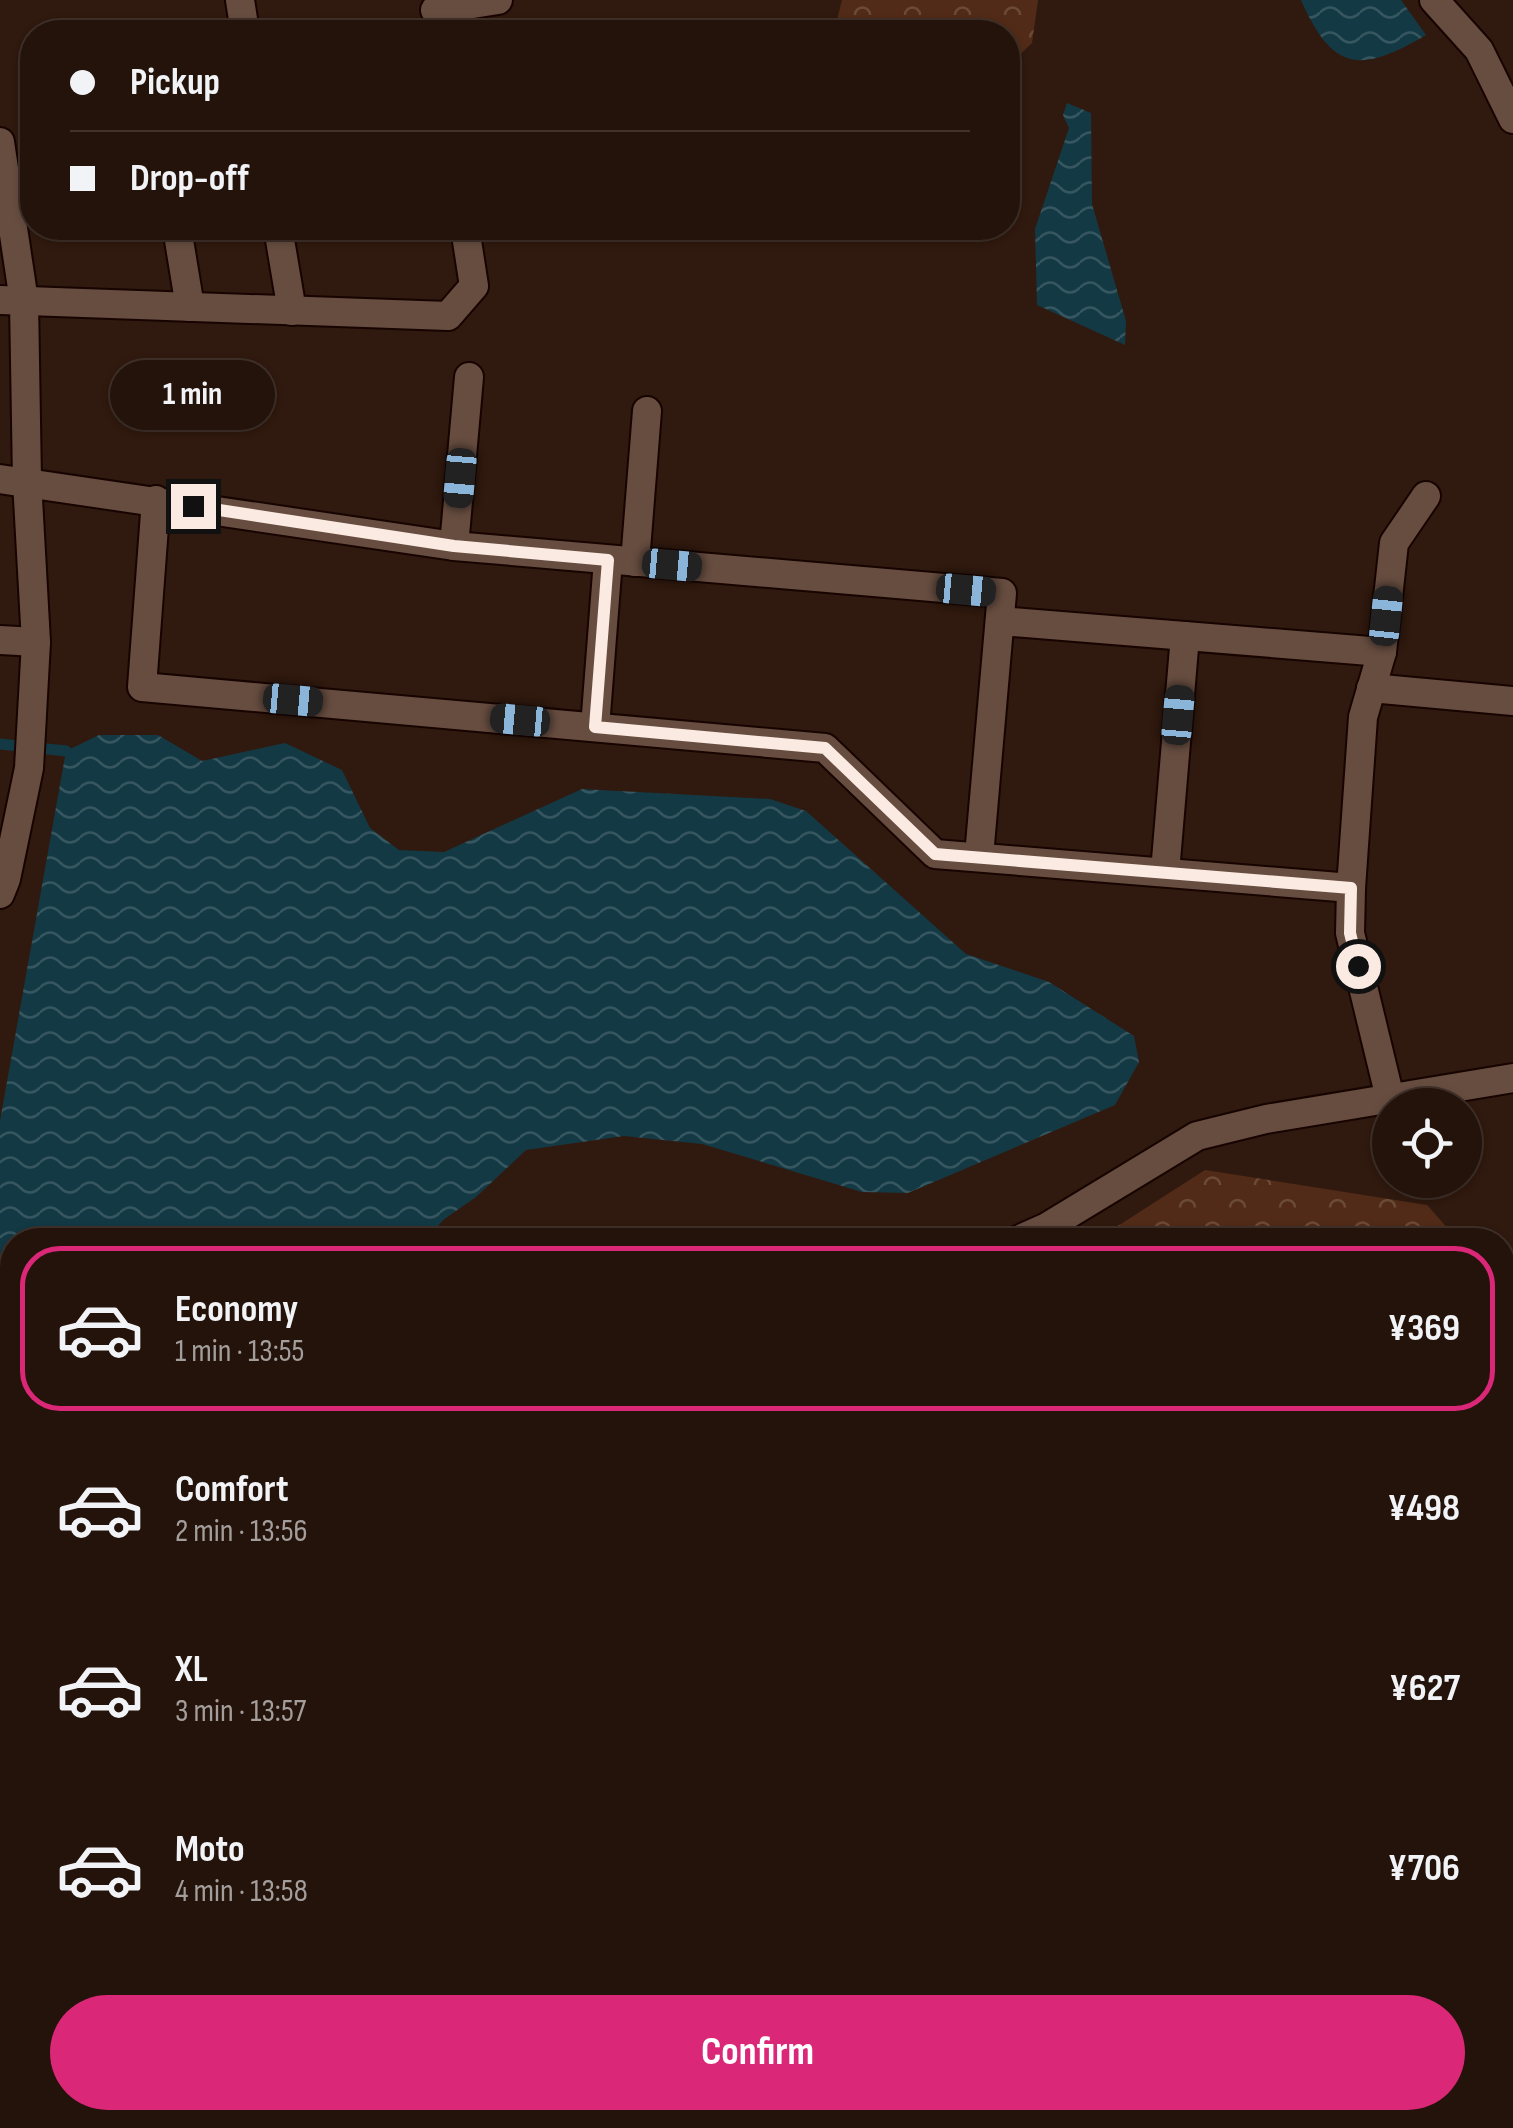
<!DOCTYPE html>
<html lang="en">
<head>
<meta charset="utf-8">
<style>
  body { margin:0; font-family:"Sofia Sans Condensed",sans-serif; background:#2c1c13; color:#f1f3f6; height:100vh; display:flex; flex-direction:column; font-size:38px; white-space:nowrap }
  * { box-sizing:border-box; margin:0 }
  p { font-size:32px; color:#a39e9c }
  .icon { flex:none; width:55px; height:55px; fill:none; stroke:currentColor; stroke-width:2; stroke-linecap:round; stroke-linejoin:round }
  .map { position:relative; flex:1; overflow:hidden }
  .panel { position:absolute; left:0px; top:1228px; width:1515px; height:902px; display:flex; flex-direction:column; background:#24130a; border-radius:40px 40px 0 0; box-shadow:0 2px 8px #0004,0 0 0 2px #41322b }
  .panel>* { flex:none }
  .guide { position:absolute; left:20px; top:20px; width:1000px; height:220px; border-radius:40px; box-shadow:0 2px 8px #0004,0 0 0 2px #41322b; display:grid; align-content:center; height:220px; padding:0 50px; background:#24130a }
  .controls { position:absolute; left:1372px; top:1088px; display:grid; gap:20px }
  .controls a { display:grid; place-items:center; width:110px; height:110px; border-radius:50%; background:#24130a; box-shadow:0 2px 8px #0004,0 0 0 2px #41322b; font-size:50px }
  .end { position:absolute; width:45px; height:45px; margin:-22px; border:12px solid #faeae2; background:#111; box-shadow:0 0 0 5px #111 }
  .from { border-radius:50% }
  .bubble { position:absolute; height:70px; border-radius:35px; background:#24130a; box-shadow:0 2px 8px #0004,0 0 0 2px #41322b; font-size:32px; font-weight:700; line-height:70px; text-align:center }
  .car { position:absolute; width:30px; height:60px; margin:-30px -15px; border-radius:12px; box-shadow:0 0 8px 2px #0007; background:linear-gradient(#222 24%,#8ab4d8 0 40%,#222 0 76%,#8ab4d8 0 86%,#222 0) }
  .guide b { display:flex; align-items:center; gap:35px; height:95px; font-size:38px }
  .guide b+b { border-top:2px solid #41322b }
  .guide i { width:25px; height:25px; background:#f1f3f6 }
  ul { padding:18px 0 0; list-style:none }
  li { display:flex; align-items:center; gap:30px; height:165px; margin:0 20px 15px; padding:0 30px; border:5px solid transparent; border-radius:40px }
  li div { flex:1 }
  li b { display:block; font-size:38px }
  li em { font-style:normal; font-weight:700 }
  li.current { border-color:#db2777 }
  li>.icon { width:90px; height:90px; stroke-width:1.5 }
  .action { display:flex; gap:20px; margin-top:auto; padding:20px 50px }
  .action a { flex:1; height:115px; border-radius:60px; background:#db2777; color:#fff; font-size:40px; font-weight:700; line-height:115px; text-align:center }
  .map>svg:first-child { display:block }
</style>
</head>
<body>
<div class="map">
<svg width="1513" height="2128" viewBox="0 0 1513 2128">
  <defs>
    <pattern id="forest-crowns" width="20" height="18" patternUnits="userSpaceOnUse" patternTransform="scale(2.5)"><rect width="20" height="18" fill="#512b17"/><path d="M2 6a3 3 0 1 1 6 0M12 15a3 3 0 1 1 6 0" fill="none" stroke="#6b4a38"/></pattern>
    <pattern id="water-waves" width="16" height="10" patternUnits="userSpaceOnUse" patternTransform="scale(2.5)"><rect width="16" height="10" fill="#133945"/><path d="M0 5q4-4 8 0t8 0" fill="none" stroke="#365660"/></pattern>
  </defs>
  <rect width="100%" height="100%" fill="#30190e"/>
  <!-- forest -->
  <g fill="url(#forest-crowns)">
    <path d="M842,0H1038L1032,43L1008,66V32H834Z"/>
    <path d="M1205,1170L1427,1205L1458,1240H1096Z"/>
    <path d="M1513,1273V2128H1232L1230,2118H1502V1275Z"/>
    <path d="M12,1961V2118H597L601,2128H0V1965Z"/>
  </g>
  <!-- water -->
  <g fill="url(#water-waves)">
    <path d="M1301,0H1401L1426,35C1361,73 1333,73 1301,0Z"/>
    <path d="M1067,103L1091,113L1092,204L1126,321L1125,345L1037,305L1035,229L1069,128L1063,115Z"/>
    <path d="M99,735H158L202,761L285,743L342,770L370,828L399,850L444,852L582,789L770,799L806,811L966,954L1049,982L1134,1036L1139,1062L1115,1105L908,1193L862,1192L702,1144L624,1136L526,1150L476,1197L443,1220L427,1240H12V1314L0,1289V1121L66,751Z"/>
  </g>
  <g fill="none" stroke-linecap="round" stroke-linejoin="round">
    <!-- stream -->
    <path stroke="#133945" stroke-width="11" d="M0,744L66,751"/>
    <defs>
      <g id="minor">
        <path d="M240,0L245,32"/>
        <path d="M1434,0L1479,50L1513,119"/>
        <path d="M435,10L498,0"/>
        <path d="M0,142L24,301L27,481L36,642L29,768L6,879L0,894"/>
        <path d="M177,228L190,307"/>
        <path d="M278,228L292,311"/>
        <path d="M0,300L448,316L474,286L465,228"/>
        <path d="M0,479L454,546L1002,593L979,856"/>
        <path d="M156,500L142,687L825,748L935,854L1351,888"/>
        <path d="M454,546L469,377"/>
        <path d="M635,562L647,411"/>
        <path d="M1000,621L1382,652"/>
        <path d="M0,640L36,642"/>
        <path d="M1371,688L1513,701"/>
        <path d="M595,727L608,560"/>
        <path d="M1165,872L1185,636"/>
        <path d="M1390,1098L1350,933L1351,888L1363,717L1382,652L1394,543L1426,496"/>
        <path d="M1018,1240L1047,1227L1197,1136L1266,1119L1513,1078"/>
        <path d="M0,1429L12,1435"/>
      </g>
    </defs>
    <!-- minor casing -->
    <use href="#minor" stroke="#170400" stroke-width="32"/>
    <!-- minor -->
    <use href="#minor" stroke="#674d40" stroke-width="28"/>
  </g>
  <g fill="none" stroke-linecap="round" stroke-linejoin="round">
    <!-- route -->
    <path stroke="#faeae2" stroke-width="12" d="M193,506L454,546L608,560L595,727L825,748L935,854L1351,888L1350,933L1358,966"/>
  </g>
</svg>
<div class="controls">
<a><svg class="icon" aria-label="locate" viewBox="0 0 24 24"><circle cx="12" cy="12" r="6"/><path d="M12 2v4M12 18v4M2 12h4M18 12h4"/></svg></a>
</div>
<i class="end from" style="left:1358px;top:966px"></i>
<i class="end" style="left:193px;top:506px"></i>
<div class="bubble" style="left:110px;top:360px;width:165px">1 min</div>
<i class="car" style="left:460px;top:478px;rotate:185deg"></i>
<i class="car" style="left:672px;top:565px;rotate:95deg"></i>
<i class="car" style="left:966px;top:590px;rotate:95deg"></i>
<i class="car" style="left:1386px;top:616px;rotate:6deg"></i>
<i class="car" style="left:293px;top:700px;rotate:95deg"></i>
<i class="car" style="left:1178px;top:715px;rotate:5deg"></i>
<i class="car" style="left:520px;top:720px;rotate:275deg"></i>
<div class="guide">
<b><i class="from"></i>Pickup</b>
<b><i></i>Drop-off</b>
</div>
<section class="panel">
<ul>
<li class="current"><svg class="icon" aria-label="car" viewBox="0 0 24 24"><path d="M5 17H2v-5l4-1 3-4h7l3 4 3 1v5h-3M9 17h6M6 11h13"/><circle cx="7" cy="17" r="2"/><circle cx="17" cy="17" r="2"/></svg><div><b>Economy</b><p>1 min · 13:55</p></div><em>¥369</em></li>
<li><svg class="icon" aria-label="car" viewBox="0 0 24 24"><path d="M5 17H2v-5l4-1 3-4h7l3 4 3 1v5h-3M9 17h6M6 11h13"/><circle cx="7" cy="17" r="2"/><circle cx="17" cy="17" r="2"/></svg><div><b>Comfort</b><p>2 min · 13:56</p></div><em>¥498</em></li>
<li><svg class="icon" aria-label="car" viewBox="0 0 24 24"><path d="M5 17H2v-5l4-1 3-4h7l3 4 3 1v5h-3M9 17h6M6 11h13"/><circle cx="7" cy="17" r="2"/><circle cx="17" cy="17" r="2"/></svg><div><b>XL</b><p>3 min · 13:57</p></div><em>¥627</em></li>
<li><svg class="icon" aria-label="car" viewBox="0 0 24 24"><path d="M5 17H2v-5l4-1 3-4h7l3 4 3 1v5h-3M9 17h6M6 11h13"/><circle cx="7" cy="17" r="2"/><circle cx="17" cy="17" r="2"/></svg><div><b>Moto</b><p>4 min · 13:58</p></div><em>¥706</em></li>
</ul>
<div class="action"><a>Confirm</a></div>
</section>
</div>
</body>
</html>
